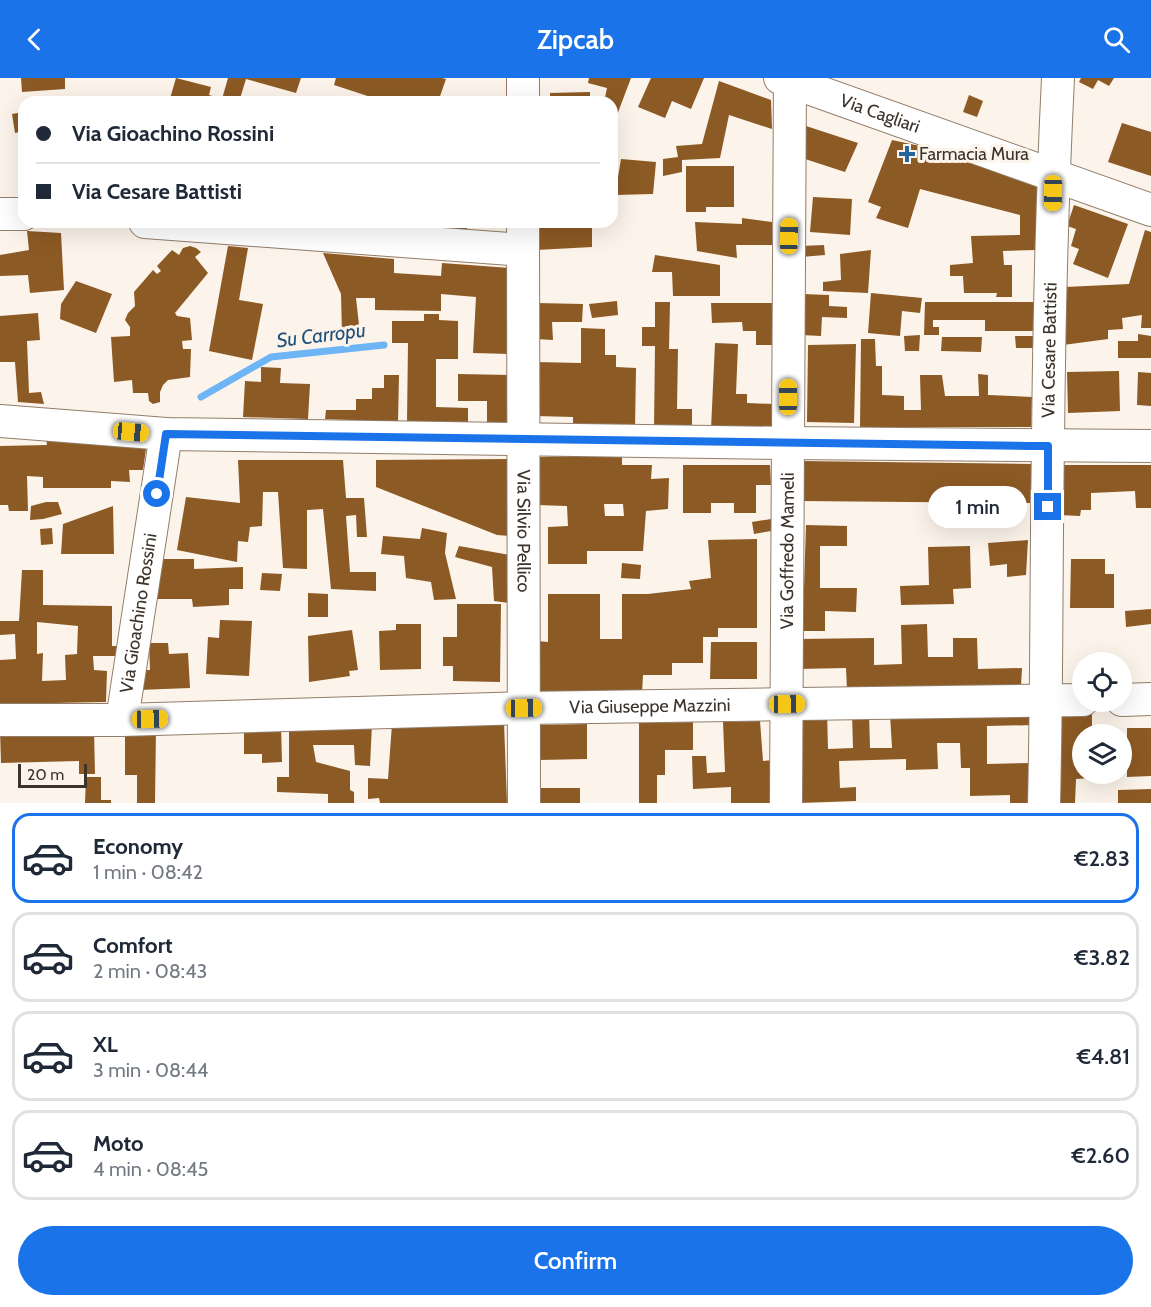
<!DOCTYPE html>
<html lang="en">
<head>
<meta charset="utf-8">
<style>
  body { margin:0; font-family:Cabin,sans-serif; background:#f6f6f7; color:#1f2937; height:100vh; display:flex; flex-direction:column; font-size:22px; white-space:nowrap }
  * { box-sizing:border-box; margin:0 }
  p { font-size:20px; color:#747a83 }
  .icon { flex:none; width:33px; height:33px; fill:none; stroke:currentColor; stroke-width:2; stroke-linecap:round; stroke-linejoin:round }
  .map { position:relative; height:725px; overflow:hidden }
  .sheet { display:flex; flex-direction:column; background:#fff; flex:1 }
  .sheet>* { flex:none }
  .banner { position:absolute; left:18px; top:18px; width:600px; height:132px; border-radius:18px; box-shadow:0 6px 24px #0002; display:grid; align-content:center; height:132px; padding:0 18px; background:#fff }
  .fabs { position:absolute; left:1072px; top:574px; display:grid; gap:12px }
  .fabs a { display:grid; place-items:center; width:60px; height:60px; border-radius:50%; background:#fff; box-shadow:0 6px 24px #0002; font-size:30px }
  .scale { position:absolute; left:18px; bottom:15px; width:69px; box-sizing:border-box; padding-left:6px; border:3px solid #3c332b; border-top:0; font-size:16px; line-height:21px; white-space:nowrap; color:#3c332b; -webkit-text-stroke:4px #fcf3ea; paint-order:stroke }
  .end { position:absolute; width:27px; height:27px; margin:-14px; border:8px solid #1a73e8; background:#fff; box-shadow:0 0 0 3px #fff }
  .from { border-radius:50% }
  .bubble { position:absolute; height:42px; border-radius:21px; background:#fff; box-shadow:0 6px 24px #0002; font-size:20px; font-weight:600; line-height:42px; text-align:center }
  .car { position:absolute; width:18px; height:36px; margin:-18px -9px; border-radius:8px; box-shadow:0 0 4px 2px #0007; background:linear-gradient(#f5c518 24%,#345 0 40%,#f5c518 0 76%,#345 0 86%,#f5c518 0) }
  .banner b { display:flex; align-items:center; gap:21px; height:57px; font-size:22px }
  .banner b+b { border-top:2px solid #e0e1e3 }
  .banner i { width:15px; height:15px; background:#1f2937 }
  ul { padding:10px 0 0; list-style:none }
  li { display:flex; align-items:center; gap:18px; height:90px; margin:0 12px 9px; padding:0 6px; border:3px solid #e0e1e3; border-radius:18px }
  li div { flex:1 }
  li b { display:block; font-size:22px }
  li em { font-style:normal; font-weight:600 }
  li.on { border-color:#1a73e8 }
  li>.icon { width:54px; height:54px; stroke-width:1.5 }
  .cta { display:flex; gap:12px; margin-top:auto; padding:12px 18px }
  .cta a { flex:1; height:69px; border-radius:36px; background:#1a73e8; color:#fff; font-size:24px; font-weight:600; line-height:69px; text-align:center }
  header { display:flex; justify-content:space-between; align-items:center; height:78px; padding:0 18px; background:#1a73e8; color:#fff; font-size:27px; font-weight:600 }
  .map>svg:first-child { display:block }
</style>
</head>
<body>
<header><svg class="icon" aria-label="back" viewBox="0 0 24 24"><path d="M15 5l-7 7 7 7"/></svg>Zipcab<svg class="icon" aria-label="search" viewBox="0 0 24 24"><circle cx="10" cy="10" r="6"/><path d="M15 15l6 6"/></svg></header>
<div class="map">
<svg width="1151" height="725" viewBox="0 0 1151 725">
  <rect width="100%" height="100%" fill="#fcf3ea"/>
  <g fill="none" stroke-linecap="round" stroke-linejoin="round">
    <!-- stream -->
    <path stroke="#6eb5f6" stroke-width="7" d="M201,319L271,279L384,267"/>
  </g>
  <!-- building -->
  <g fill="#8c5a24" fill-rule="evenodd">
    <path d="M21,0H65V11L22,14Z"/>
    <path d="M176,0L211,9L209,17L222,21L228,0H301L296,15L246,1L239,24H169Z"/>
    <path d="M336,0H442L446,1L438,24H386L334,7Z"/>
    <path d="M589,0H631L617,37H612V24H604L607,10L588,5Z"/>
    <path d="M651,0H704L691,31L672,23L665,40L638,29Z"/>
    <path d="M1081,0H1114L1109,8L1098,2L1093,11L1079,4Z"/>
    <path d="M719,3L771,22L772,51L729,37L720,80L682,82V94L663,98V81L678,79L676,68L702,66Z"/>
    <path d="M590,14V24H550V15Z"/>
    <path d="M969,17L983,23L977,39L963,34Z"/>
    <path d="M24,34V72H23L20,54L15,55L12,36Z"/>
    <path d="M1122,45L1151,54V98L1108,84Z"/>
    <path d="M803,47L858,65L845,94L802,80Z"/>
    <path d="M892,62L1042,94L1037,172L1003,173L1004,187H1012V219H996L997,215H964L963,198H950V187L973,185L971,158L1020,157V137L920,111L908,150L876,140L881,129L868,124Z"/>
    <path d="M621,81L656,84L653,116L615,117Z"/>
    <path d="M686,88H734V129H706V134H686Z"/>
    <path d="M813,119L852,121L850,157L810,154Z"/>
    <path d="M1074,127L1128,146L1108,200L1073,186L1079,171L1071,168L1076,151L1067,148Z"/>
    <path d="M742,140L772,144V167H736L737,180L697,173L695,144L742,146Z"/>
    <path d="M308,144H439L438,156Z"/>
    <path d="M450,144H467V158L449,156Z"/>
    <path d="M536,144H592V169L536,172Z"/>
    <path d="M1145,152L1151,154V250H1141L1142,237L1122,240L1123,251L1108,252V261L1063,267L1065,209L1129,206Z"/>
    <path d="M27,153L61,155L64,212L30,215L28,197L0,198V177L29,172Z"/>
    <path d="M824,167L825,177L801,179V168Z"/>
    <path d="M190,168L196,170L201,174L195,179L208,195L175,235L177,238L190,240L192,262L182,263L183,271H191L190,299L168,302L163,307L160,314V324L153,326L149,323L148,315H133L132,302L114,304L111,259L130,258V249L125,242L128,235L135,228L134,214L153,192L157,196L161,193L157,188L172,172L179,177L183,170Z"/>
    <path d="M228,168L248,170L239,222L263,226L252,282L209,273Z"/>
    <path d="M871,172L868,215L823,213V204L841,202L840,176Z"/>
    <path d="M323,175L394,181V195L441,198L442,185L510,190L511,276L473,275L476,219L441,216V233L375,232V220H356L360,256L342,257L341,216Z"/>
    <path d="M655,177L720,187V218H673L672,194H652Z"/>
    <path d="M76,203L112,216L96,255L60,241L61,226Z"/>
    <path d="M871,215L922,220L920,235L902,233L900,258L868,255Z"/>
    <path d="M802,216L829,217V228L847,229V240L822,239L821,258L802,257Z"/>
    <path d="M617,223L618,237L592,240L589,226Z"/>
    <path d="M655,224H670L669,271H678L677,331H692V351H654L655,268H642V249H655Z"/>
    <path d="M925,224H1035L1034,253H985V242H933V249H939V257H924Z"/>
    <path d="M536,225L583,226L582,244H552L553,262L536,261Z"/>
    <path d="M711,225H772V267H756V253H743L742,244L712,245Z"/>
    <path d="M38,235L40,262L27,263L29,315L41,314L44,326L18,324L15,284H0V238Z"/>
    <path d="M424,236H439V242L458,243V281H436V329L468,330V346L407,344L408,265H392V243H424Z"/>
    <path d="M581,250L605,251V277H616V289L636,290L635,351L573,352V339L536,338V284L581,285Z"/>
    <path d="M1138,256L1151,258V280H1118V263H1138Z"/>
    <path d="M920,257L919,273H905L904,258Z"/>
    <path d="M1015,258H1034V270H1016Z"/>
    <path d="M942,259H982L981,274L941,273Z"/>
    <path d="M861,261H875L876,288H882V317L904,318V332H921L920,297H942L945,318H979L978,296L988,297V317L1032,319L1031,349H860Z"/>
    <path d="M715,265L738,266L736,316H747V325L773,326V351H711Z"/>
    <path d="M856,266L854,345L807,344L808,267Z"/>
    <path d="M261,289L281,290L280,305L310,306L308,341L243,339L245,303L261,304Z"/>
    <path d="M1119,293L1120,333L1068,335L1067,294Z"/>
    <path d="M1138,294L1151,295V328L1137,327Z"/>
    <path d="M458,296L511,297L512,347L487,346V323H458Z"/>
    <path d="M384,297H399L398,344L325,341L326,332H356V321H372V310H384Z"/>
    <path d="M46,360L146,371L143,392H129L130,404L111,403V410H43V399L27,398L28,433H9L8,427H0V368L47,367Z"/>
    <path d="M622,377V387H652L651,401L669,400L668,431L646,433L643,473H587V486H548V449L568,448L567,428L536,427V379ZM604,426H623L624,438H605Z"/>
    <path d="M510,381V458L497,457L376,409V382Z"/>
    <path d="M238,382H343L346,420H364L367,459H357L356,437L346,438L350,494H376V513L331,511L323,431L307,432V491L283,490L278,414H263L262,448L250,449L248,464L238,463L237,484L177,472L186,419L240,425Z"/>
    <path d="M800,383L1032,386L1030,425L800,423Z"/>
    <path d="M683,387H770L771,407H756V435H734V425H711V435H683Z"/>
    <path d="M1060,387H1151V430H1136L1135,413L1091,415V432H1081L1080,438L1059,437Z"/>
    <path d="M46,424H58L62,436L43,441L30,442L31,428Z"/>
    <path d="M113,428L114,476H61L63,446Z"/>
    <path d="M771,441V453L754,456L752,444Z"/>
    <path d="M806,447L847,448V468H820V510H857L856,534L825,533V553H798V509L804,510Z"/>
    <path d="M52,450L53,466L41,467L40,451Z"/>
    <path d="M422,450L447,455L445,475L456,521L434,522L431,504L406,500L404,478L381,476L383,458L420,461Z"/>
    <path d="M757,461V550H718V559H703V585H672V597H643L642,615L537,616V563L548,564V516H600V561H622V516H648L691,511L689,503L711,500L708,462Z"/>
    <path d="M1028,462L1026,497L1007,499V486L990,488L988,465Z"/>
    <path d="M459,468L510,477L509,525L494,523L492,489L455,479Z"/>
    <path d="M970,468L971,510L953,511L954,526L901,527L900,508L929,507L928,469Z"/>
    <path d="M159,481H194V491L243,489V511H229V527L193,529L192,521H154Z"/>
    <path d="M1071,481H1105V496H1114V530H1070Z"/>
    <path d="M622,485L641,487L640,501L621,500Z"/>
    <path d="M22,492H43V527L112,528V568H118L117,578H93L94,592L107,593L106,624L0,626V582L16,581L15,556L0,557V543H19ZM37,544L78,548L77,576L65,577L66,602L42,603L43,575L37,576Z"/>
    <path d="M262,495L282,496L280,513L260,512Z"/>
    <path d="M308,515L328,516V539H308Z"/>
    <path d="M457,526H501L500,604L453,603V588H443V559H457Z"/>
    <path d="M1151,531V546L1126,549L1125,533Z"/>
    <path d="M220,542L252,543L249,598L206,596L208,559L219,560Z"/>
    <path d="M396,546H421V591L380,592L379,553L396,552Z"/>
    <path d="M927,546L928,579H953V560H977L978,591L1022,590L1021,608L847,612L846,590L797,591L798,561L874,560V587L902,586L901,547Z"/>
    <path d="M352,552L358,592L349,593L350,598L309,604L308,558Z"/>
    <path d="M711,564H757V601H710Z"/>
    <path d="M149,565H168L169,576L188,575L190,610L138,612L139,592H150Z"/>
    <path d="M796,633H827L828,671L853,670L852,635L869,634L870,670H892L890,636L1036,633V647L987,648V686L1032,685L1033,725H1010V717L970,718V690H961L960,665H937L938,691L906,692V681L839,683L840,710L856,709V723L799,725Z"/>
    <path d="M1092,636V657H1083V696H1090L1091,700L1076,701L1075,725H1054L1056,637Z"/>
    <path d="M760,643L763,683L773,682V725H731V709L693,711L692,678H706L707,695L725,694L723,644Z"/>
    <path d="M504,644L507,725H380L379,720L368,721V700L388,701L392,646Z"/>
    <path d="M693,644V672H665V697H657V725H639V645Z"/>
    <path d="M372,646L370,688L355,687L354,667H313L316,684L350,693V712L354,714V725H328V716L277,714V699H289V648Z"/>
    <path d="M587,646V681L539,682L540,647Z"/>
    <path d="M281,648L282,684L262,685V676H244V649Z"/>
    <path d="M156,650L155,725H137V697H125V651Z"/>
    <path d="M1127,650H1151V698L1127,699Z"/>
    <path d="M94,651L95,696H79V683L1,685L0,652Z"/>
    <path d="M86,699H101V722H111V725H85Z"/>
    <rect x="537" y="710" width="43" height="15"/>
    <path d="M1151,711V725H1118V712Z"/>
  </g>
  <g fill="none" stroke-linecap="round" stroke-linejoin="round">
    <defs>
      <g id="minor">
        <path d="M523,0V24"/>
        <path id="s1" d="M780,0L1151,132"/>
        <path d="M0,136H24"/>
        <path d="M145,144L523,172"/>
        <path id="s2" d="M523,144L524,725"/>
        <path d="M0,343L166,356L788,365L1151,368"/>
        <path d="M1122,622L1151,621"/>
        <path id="s3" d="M0,642H122L524,630L1083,622"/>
        <path id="s4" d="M122,642L166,356"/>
        <path id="s5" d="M786,725L790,0"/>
        <path id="s6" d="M1044,725C1047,606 1046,486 1048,367C1049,245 1052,122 1058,0"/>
      </g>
    </defs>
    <!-- minor casing -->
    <use href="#minor" stroke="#927d6a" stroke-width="34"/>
    <!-- minor -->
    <use href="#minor" stroke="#fff" stroke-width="32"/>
  </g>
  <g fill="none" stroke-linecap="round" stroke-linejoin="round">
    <!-- route -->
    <path stroke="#1a73e8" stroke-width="8" d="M157,416L166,356L1028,368H1048V429"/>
  </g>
  <!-- markers -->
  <path fill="#25669c" stroke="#fcf3ea" stroke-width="2" d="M904 67h6v6h6v6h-6v6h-6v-6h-6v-6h6z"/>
  <g text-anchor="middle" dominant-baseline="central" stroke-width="6" stroke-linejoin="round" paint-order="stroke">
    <!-- street labels -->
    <g font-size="18" fill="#3c332b" stroke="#fcf3ea">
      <text stroke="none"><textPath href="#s1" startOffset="106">Via Cagliari</textPath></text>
      <text stroke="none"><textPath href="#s6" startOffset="453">Via Cesare Battisti</textPath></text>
      <text stroke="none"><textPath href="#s2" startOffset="309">Via Silvio Pellico</textPath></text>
      <text stroke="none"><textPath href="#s5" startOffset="252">Via Goffredo Mameli</textPath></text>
      <text stroke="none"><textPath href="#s4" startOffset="108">Via Gioachino Rossini</textPath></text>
      <text stroke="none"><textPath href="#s3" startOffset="650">Via Giuseppe Mazzini</textPath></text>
    </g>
    <!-- poi labels -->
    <g font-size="18" fill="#3c332b" stroke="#fcf3ea" text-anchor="start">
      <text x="919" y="76">Farmacia Mura</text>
    </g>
    <!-- water labels -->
    <g font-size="20" font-style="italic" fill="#20527d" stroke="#fcf3ea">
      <text transform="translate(321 257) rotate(-7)">Su Carropu</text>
    </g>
  </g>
</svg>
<div class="fabs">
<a><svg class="icon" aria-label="locate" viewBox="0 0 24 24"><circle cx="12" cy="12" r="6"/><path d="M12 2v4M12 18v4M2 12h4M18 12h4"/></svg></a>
<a><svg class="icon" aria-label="layers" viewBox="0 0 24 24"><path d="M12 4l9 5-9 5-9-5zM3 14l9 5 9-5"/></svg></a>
</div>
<div class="scale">20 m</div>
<i class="end from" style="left:157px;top:416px"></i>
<i class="end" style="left:1048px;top:429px"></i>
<div class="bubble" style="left:928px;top:408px;width:99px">1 min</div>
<i class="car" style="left:1053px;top:115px;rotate:181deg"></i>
<i class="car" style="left:789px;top:158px;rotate:1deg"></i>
<i class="car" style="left:788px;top:319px;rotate:0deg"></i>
<i class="car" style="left:131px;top:354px;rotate:95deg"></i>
<i class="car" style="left:787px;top:626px;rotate:89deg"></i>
<i class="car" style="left:524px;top:630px;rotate:89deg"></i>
<i class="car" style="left:150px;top:641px;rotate:89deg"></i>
<div class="banner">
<b><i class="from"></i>Via Gioachino Rossini</b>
<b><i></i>Via Cesare Battisti</b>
</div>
</div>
<section class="sheet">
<ul>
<li class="on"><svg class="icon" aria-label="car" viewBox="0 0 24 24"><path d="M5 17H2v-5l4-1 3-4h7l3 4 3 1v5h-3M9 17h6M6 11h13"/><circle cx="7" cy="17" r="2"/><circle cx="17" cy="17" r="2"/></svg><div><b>Economy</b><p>1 min · 08:42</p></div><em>€2.83</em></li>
<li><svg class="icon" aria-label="car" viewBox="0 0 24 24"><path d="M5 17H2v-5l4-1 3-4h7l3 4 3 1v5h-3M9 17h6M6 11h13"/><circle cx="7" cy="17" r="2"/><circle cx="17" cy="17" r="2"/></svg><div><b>Comfort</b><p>2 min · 08:43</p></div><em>€3.82</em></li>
<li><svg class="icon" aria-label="car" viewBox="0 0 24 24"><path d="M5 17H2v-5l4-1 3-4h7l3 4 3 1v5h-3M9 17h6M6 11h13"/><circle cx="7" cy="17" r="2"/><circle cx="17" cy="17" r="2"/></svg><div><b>XL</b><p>3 min · 08:44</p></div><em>€4.81</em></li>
<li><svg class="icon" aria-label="car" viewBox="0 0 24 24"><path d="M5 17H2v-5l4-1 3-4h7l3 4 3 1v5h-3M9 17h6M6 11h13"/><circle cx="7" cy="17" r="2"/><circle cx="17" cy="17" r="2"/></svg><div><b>Moto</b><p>4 min · 08:45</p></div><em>€2.60</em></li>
</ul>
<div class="cta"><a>Confirm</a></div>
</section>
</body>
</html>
